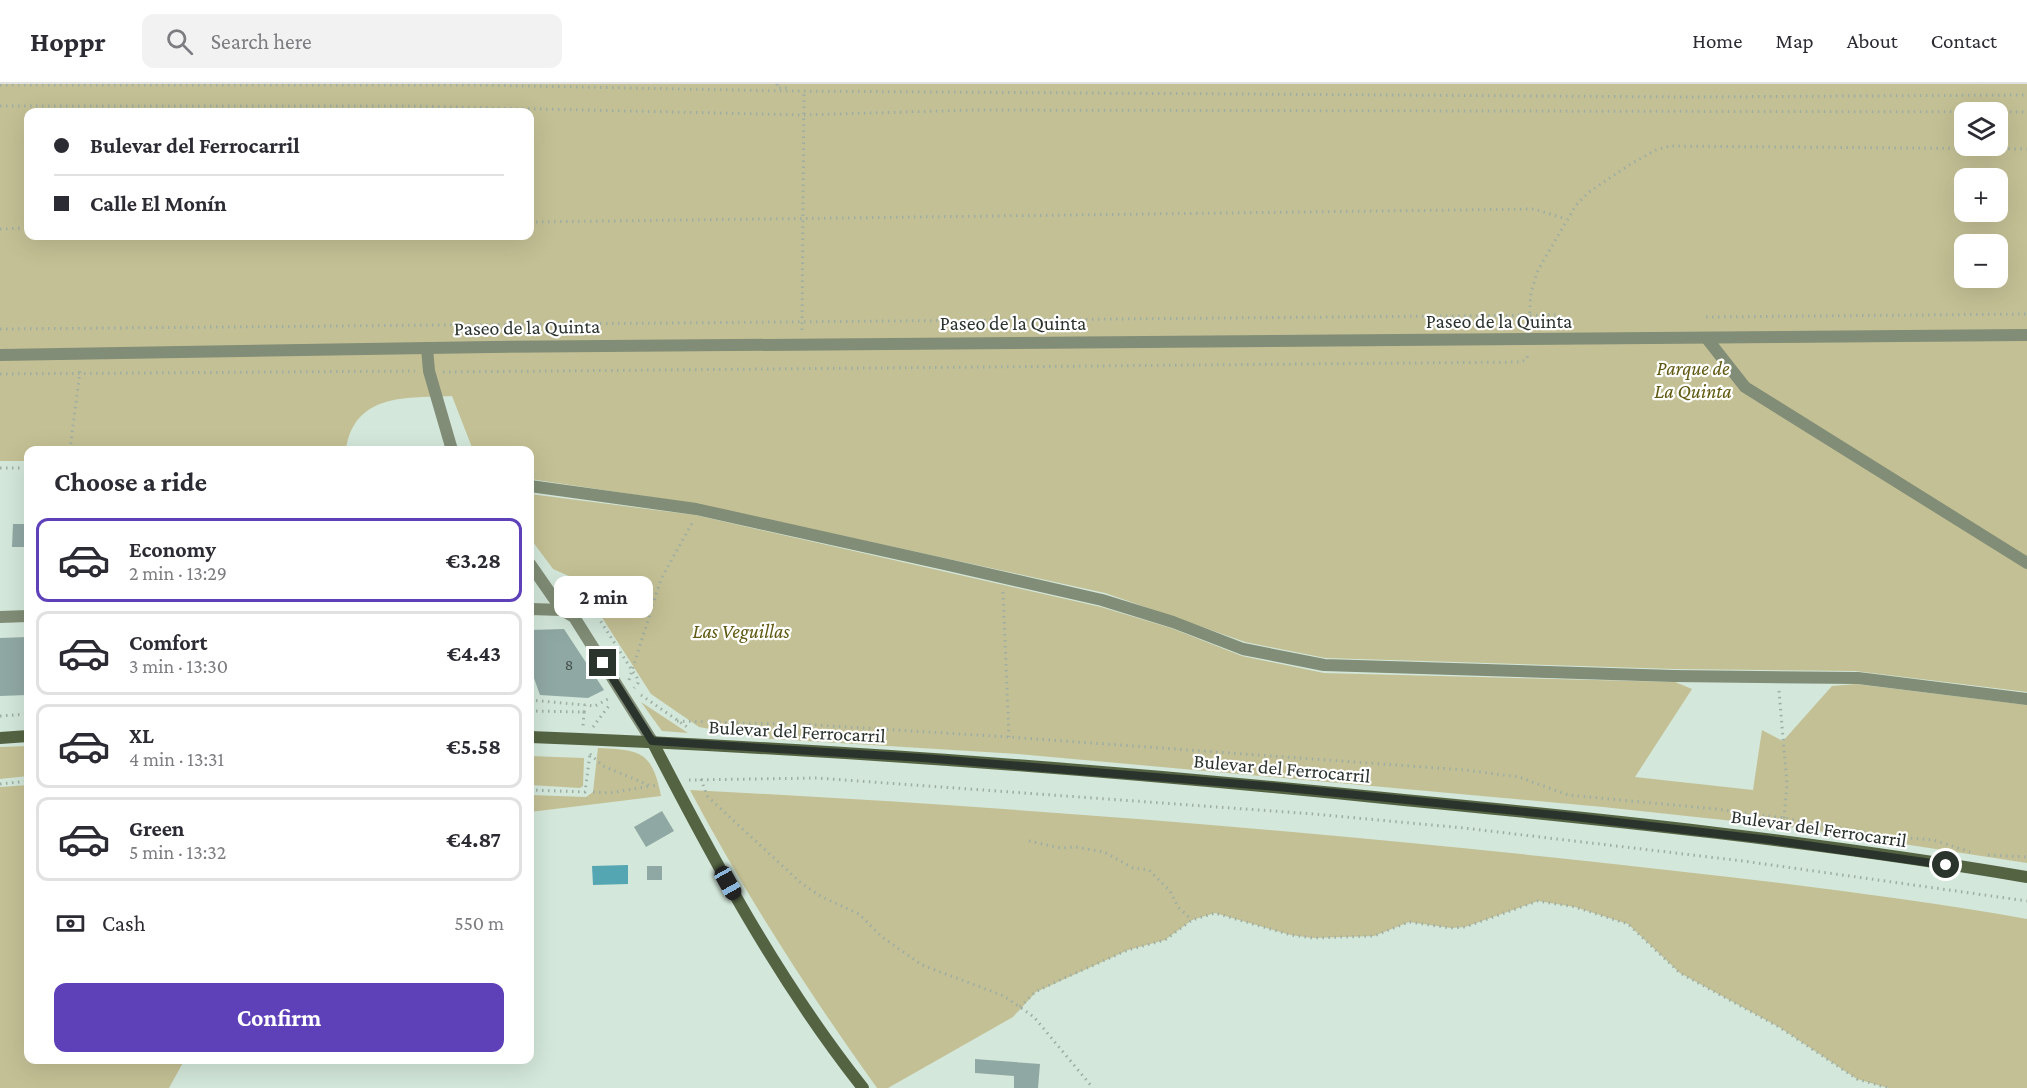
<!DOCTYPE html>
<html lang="en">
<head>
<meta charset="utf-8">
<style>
  body { margin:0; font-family:"Crimson Pro",serif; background:#f2f2f3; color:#2b2b33; height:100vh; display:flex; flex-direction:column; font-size:22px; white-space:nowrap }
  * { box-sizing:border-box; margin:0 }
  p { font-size:20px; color:#7c7c81 }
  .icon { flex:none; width:33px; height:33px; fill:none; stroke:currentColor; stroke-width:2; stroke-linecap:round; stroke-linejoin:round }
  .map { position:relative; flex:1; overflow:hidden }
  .details { position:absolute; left:24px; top:362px; width:510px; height:618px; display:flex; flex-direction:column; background:#fff; border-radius:12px; box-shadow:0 6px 24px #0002 }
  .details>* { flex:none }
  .guide { position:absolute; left:24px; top:24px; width:510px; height:132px; border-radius:12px; box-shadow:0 6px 24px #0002; display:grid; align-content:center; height:132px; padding:0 30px; background:#fff }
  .tools { position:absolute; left:1954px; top:18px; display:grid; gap:12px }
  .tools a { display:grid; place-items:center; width:54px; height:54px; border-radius:12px; background:#fff; box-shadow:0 6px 24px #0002; font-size:30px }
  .end { position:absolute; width:27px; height:27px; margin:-14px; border:8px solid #2b332d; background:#fff; box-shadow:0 0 0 3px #fff }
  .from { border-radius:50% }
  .bubble { position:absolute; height:42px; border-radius:12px; background:#fff; box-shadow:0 6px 24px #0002; font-size:20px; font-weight:700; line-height:42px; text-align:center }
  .car { position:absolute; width:18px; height:36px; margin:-18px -9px; border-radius:8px; box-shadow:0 0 4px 2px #0007; background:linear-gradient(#222 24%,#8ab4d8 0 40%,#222 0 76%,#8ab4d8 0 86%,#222 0) }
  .guide b { display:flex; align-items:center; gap:21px; height:57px; font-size:22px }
  .guide b+b { border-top:2px solid #e1e1e2 }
  .guide i { width:15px; height:15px; background:#2b2b33 }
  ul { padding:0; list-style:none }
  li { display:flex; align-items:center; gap:18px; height:84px; margin:0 12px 9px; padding:0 18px; border:3px solid #e1e1e2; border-radius:12px }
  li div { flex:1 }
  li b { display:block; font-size:22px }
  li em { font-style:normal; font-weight:700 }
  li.selected { border-color:#5e41b9 }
  li>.icon { width:54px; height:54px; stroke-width:1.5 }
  h2 { padding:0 30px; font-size:27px; line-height:72px }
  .pay { display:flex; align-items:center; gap:15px; height:66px; padding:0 30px; font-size:22px }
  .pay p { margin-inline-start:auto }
  .primary-button { display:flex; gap:12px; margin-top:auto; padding:12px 30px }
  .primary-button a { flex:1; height:69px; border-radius:12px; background:#5e41b9; color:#fff; font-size:24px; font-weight:700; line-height:69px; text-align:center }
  header { display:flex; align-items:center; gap:36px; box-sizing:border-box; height:84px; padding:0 30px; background:#fff; border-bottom:2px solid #e1e1e2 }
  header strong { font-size:28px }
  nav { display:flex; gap:33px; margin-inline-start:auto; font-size:21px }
  .search { width:420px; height:54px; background:#f2f2f3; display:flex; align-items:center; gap:15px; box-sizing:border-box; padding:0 21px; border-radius:12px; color:#7c7c81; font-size:22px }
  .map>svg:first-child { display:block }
</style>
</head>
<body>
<header>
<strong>Hoppr</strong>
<div class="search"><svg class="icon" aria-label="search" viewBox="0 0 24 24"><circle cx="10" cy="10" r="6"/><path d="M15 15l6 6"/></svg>Search here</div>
<nav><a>Home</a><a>Map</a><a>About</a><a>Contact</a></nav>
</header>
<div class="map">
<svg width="2027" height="1004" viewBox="0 0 2027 1004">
  <rect width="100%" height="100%" fill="#d3e7da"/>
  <!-- green -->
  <g fill="#c4c095" fill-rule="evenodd">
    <path d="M0,0H2027V608L1855,587L1673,585L1325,574L1245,558L1105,509L697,420L530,395V366H473L452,312C409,314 354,308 346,366H28V377H0ZM28,28H530V152H28ZM1965,28H1998V62H1965ZM1965,94H1998V128H1965ZM1965,160H1998V194H1965Z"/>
    <path d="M530,410L695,431L942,487L1101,523L1171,544L1242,572L1324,589L1675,598L1692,605L1635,693L1753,706L1762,646L1783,657L1832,602L1856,600L2027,621V779L1799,744L1603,723L1018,670L759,654L699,643L651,610L578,496L553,485L530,454Z"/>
    <path d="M641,618L688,649L662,647Z"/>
    <path d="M28,662V692L0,695V663Z"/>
    <path d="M598,664C639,666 652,666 661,712L530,728V711L586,713L593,708Z"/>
    <path d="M530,672L584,674L583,702L580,704L530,701Z"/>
    <path d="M28,701V975H185L169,1004H0V703Z"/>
    <path d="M690,706C980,721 1270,743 1558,774C1715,791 1872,808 2027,835V1004H1888L1857,995L1779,943L1680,889L1628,840L1575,823L1538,817L1465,843L1451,844L1409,838L1374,852L1313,854L1291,851L1215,829L1192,836L1165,856L1128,866L1036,908L1013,933L888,1004H877C809,909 745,810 690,706Z"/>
  </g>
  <!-- water -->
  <path fill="#55a6b3" d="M628,781V800L593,801L592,782Z"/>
  <!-- building -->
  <g fill="#90a8a4">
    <path d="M13,440H28V463H12Z"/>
    <path d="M564,545L604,606L588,614L540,611L530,583V546Z"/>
    <path d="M28,553V611L0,612V554Z"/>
    <path d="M662,727L674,747L646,763L634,743Z"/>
    <rect x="647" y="782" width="15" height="14"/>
    <path d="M975,975L1040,980L1038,1004H1014V992L975,989Z"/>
  </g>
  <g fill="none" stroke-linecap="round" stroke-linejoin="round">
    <!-- path -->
    <g stroke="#9eaea3" stroke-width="3" stroke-dasharray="1.5 4.5" stroke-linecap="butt">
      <path d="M777,0V4H787V7"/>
      <path d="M0,1H474L787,7L1687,13L2027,11"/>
      <path d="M0,22H409L803,31L974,26L2027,28"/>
      <path d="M530,138L1534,125L1566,135"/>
      <path d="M0,145L28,144"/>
      <path d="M1706,233L2027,230"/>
      <path d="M1529,241L1531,208L1538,186L1576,121L1589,108L1629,81L1656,66L1669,62L2027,65"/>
      <path d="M0,245L1559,231"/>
      <path d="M802,246L804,7"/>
      <path d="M443,288L1521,278L1527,275L1528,269"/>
      <path d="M0,290L415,287"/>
      <path d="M70,366L80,287"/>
      <path d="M0,384H28"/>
      <path d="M560,497L580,505L637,594L638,599L634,604"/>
      <path d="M1003,508L1009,653"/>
      <path d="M570,513L585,522"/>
      <path d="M629,596L661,495L692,439"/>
      <path d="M1779,607L1787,700L1784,734"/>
      <path d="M641,611L690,645"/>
      <path d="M530,616L584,621"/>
      <path d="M530,627L584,628L583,642"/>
      <path d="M584,628L585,621L595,622L610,614"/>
      <path d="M0,632L28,630"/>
      <path d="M677,637L815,641L1009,653L1465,686L1519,693L1568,711L1716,725L1784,734L1886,752L1934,756L1970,768"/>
      <path d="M593,643L611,619"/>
      <path d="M590,670L603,682L651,702L658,701"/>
      <path d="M701,695L707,712L801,799L822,813L859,830L882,853L922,881L1004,912L1034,933L1093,1004"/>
      <path d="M689,696L817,694L1314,730L1464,744L1743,777L2027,817"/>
      <path d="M0,700L28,697"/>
      <path d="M530,706L585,708L590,670"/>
      <path d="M593,708L610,709L650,702"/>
      <path d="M1029,757L1060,764L1076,763L1104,768L1133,784L1149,786L1170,807L1178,823L1192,836"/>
      <path d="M1988,771L2027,773"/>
      <path d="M1020,923L1035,908L1062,895L1128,866L1165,856L1192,836L1215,829L1291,851L1313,854L1374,852L1409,838L1451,844L1465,843L1538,817L1575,823L1628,840L1680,889L1779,943L1857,995L1888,1004"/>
    </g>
    <!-- street -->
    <g stroke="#818d76" stroke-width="12">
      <path d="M1708,256L1745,303L2027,479"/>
      <path d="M427,264L429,287L452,366"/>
      <path d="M0,271L491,263L2027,251"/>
      <path d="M530,402L696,425L944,480L1102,516L1173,538L1243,565L1324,581L1674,592L1858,594L2027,615"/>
      <path d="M530,480L562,526L574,533L652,657"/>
      <path d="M530,525L562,526"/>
      <path d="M0,533L28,532"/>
    </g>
    <!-- secondary -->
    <g stroke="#546443" stroke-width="12">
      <path d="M530,653C822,664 1113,686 1404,716C1612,736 1821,758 2027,793"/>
      <path d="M0,654L28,652"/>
      <path d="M652,657C714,777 779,898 863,1004"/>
    </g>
  </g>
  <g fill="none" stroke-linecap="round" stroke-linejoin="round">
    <!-- route -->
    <path stroke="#2b332d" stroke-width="8" d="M603,579L652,657L923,674L1277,703L1566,732L1770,756L1946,781"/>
  </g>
  <g text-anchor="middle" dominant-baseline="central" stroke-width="4.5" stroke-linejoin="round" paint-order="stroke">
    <!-- number labels -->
    <g font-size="16" fill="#44504b">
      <text x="569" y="580">8</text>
    </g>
    <!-- street labels -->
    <g font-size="20" fill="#2b332d" stroke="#fff">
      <text x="1499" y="237">Paseo de la Quinta</text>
      <text x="1013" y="239">Paseo de la Quinta</text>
      <text transform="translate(527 243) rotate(-1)">Paseo de la Quinta</text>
      <text transform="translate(797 647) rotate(3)">Bulevar del Ferrocarril</text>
      <text transform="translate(1282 684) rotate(5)">Bulevar del Ferrocarril</text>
      <text transform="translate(1819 744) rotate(8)">Bulevar del Ferrocarril</text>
    </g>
    <!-- park labels -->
    <g font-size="20" font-style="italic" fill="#605910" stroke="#fff">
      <text x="1693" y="284">Parque de<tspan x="1693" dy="23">La Quinta</tspan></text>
      <text x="741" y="547">Las Veguillas</text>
    </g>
  </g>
</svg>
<div class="tools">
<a><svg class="icon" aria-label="layers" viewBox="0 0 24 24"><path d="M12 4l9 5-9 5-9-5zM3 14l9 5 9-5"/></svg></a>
<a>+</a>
<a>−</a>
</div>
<i class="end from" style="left:1946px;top:781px"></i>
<i class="end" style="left:603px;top:579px"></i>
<div class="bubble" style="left:554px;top:492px;width:99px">2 min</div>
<i class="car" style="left:728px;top:799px;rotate:151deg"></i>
<div class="guide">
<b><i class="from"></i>Bulevar del Ferrocarril</b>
<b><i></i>Calle El Monín</b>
</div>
<section class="details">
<h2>Choose a ride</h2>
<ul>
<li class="selected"><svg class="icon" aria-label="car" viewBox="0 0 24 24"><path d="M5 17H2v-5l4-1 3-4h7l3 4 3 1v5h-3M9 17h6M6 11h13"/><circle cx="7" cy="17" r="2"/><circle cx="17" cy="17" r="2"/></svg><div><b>Economy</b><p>2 min · 13:29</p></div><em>€3.28</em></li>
<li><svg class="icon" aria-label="car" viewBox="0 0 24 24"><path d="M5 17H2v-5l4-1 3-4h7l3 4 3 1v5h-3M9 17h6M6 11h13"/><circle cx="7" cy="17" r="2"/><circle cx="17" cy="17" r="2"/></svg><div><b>Comfort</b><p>3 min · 13:30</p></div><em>€4.43</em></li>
<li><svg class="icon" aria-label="car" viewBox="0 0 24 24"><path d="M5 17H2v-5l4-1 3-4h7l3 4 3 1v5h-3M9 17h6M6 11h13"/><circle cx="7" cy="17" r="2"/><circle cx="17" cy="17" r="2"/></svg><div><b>XL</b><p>4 min · 13:31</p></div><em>€5.58</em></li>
<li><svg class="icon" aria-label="car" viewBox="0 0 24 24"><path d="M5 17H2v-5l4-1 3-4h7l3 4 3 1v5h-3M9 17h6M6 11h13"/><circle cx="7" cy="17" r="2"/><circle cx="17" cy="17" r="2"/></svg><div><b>Green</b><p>5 min · 13:32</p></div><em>€4.87</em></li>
</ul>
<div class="pay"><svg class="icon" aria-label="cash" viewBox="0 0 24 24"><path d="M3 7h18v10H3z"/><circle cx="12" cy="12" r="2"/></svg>Cash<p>550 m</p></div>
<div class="primary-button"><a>Confirm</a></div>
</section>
</div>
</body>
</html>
